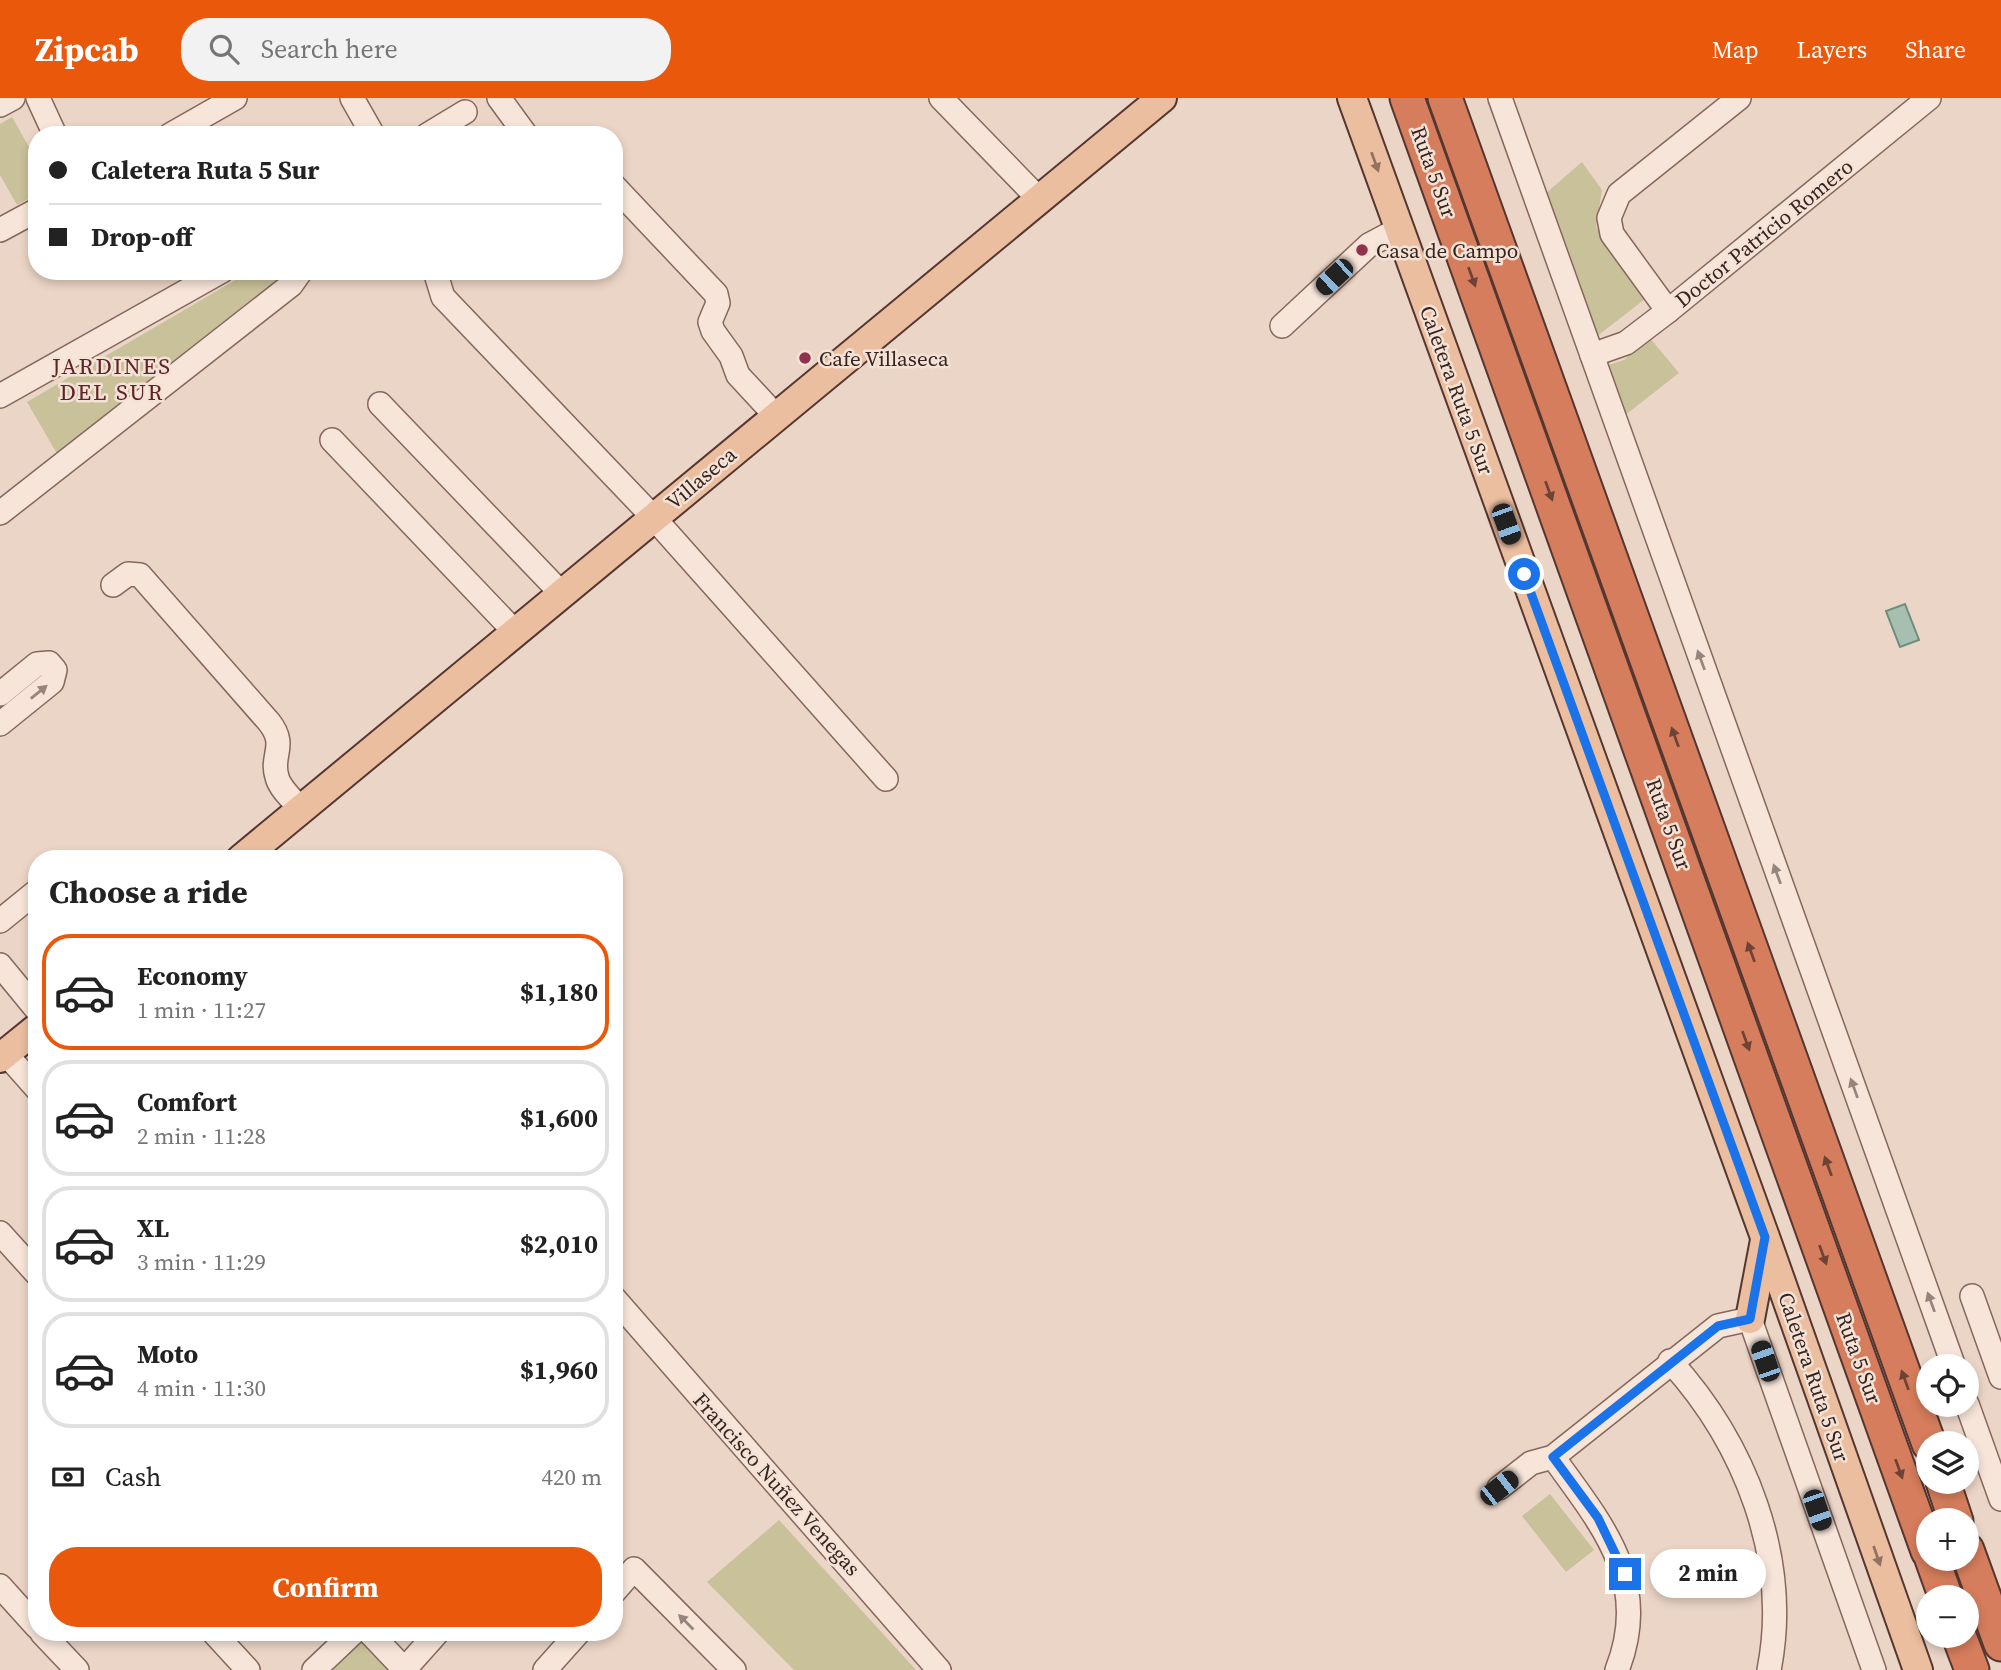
<!DOCTYPE html>
<html lang="en">
<head>
<meta charset="utf-8">
<style>
  body { margin:0; font-family:"Source Serif 4",serif; background:#f2f2f2; color:#222; height:100vh; display:flex; flex-direction:column; font-size:26px; white-space:nowrap }
  * { box-sizing:border-box; margin:0 }
  p { font-size:23px; color:#767676 }
  .icon { flex:none; width:38px; height:38px; fill:none; stroke:currentColor; stroke-width:2; stroke-linecap:round; stroke-linejoin:round }
  .map { position:relative; flex:1; overflow:hidden }
  .drawer { position:absolute; left:28px; top:752px; width:595px; height:791px; display:flex; flex-direction:column; background:#fff; border-radius:28px; box-shadow:0 4px 10px #0003 }
  .drawer>* { flex:none }
  .hud { position:absolute; left:28px; top:28px; width:595px; height:154px; border-radius:28px; box-shadow:0 4px 10px #0003; display:grid; align-content:center; height:154px; padding:0 21px; background:#fff }
  .controls { position:absolute; left:1916px; top:1256px; display:grid; gap:14px }
  .controls a { display:grid; place-items:center; width:63px; height:63px; border-radius:50%; background:#fff; box-shadow:0 4px 10px #0003; font-size:35px }
  .end { position:absolute; width:32px; height:32px; margin:-16px; border:9px solid #1a73e8; background:#fff; box-shadow:0 0 0 4px #fff }
  .from { border-radius:50% }
  .bubble { position:absolute; height:49px; border-radius:24px; background:#fff; box-shadow:0 4px 10px #0003; font-size:23px; font-weight:700; line-height:49px; text-align:center }
  .car { position:absolute; width:21px; height:42px; margin:-21px -10px; border-radius:9px; box-shadow:0 0 5px 2px #0007; background:linear-gradient(#222 24%,#8ab4d8 0 40%,#222 0 76%,#8ab4d8 0 86%,#222 0) }
  .hud b { display:flex; align-items:center; gap:24px; height:66px; font-size:26px }
  .hud b+b { border-top:2px solid #e0e0e0 }
  .hud i { width:18px; height:18px; background:#222 }
  ul { padding:0; list-style:none }
  li { display:flex; align-items:center; gap:21px; height:116px; margin:0 14px 10px; padding:0 7px; border:4px solid #e0e0e0; border-radius:28px }
  li div { flex:1 }
  li b { display:block; font-size:26px }
  li em { font-style:normal; font-weight:700 }
  li.selected { border-color:#ea580c }
  li>.icon { width:63px; height:63px; stroke-width:1.5 }
  h2 { padding:0 21px; font-size:32px; line-height:84px }
  .pay { display:flex; align-items:center; gap:18px; height:77px; padding:0 21px; font-size:26px }
  .pay p { margin-inline-start:auto }
  .action { display:flex; gap:14px; margin-top:auto; padding:14px 21px }
  .action a { flex:1; height:80px; border-radius:28px; background:#ea580c; color:#fff; font-size:28px; font-weight:700; line-height:80px; text-align:center }
  header { display:flex; align-items:center; gap:42px; box-sizing:border-box; height:98px; padding:0 35px; background:#ea580c; color:#fff }
  header strong { font-size:33px }
  nav { display:flex; gap:38px; margin-inline-start:auto; font-size:24px }
  .search { width:490px; height:63px; background:#f2f2f2; display:flex; align-items:center; gap:18px; box-sizing:border-box; padding:0 24px; border-radius:28px; color:#767676; font-size:26px }
  .map>svg:first-child { display:block }
</style>
</head>
<body>
<header>
<strong>Zipcab</strong>
<div class="search"><svg class="icon" aria-label="search" viewBox="0 0 24 24"><circle cx="10" cy="10" r="6"/><path d="M15 15l6 6"/></svg>Search here</div>
<nav><a>Map</a><a>Layers</a><a>Share</a></nav>
</header>
<div class="map">
<svg width="2001" height="1572" viewBox="0 0 2001 1572">
  <rect width="100%" height="100%" fill="#ebd5c6"/>
  <!-- green -->
  <g fill="#c9c19a">
    <path d="M12,19L37,63V96L17,107L0,77V26Z"/>
    <path d="M1582,64L1602,92L1596,129L1645,201L1592,242L1545,96Z"/>
    <path d="M251,173H283L280,187L59,359L27,304Z"/>
    <path d="M1649,239L1679,275L1620,321L1603,269L1624,262Z"/>
    <path d="M1550,1396L1594,1452L1566,1474L1522,1418Z"/>
    <path d="M779,1422L916,1572H794L707,1484Z"/>
    <path d="M364,1540L391,1572H324Z"/>
  </g>
  <!-- water -->
  <path fill="#a7bfb1" stroke="#6e8d7c" stroke-width="2" d="M1905,506L1919,542L1900,549L1886,513Z"/>
  <g fill="none" stroke-linecap="round" stroke-linejoin="round">
    <defs>
      <g id="minor">
        <path d="M38,0L55,37"/>
        <path d="M352,0L373,37"/>
        <path d="M499,0L526,37"/>
        <path d="M941,0L1039,101"/>
        <path d="M1500,0L1954,1269"/>
        <path d="M0,7L13,0"/>
        <path d="M170,37L235,0"/>
        <path d="M427,37L465,14"/>
        <path d="M614,88L716,196L718,205L710,224L713,233L731,258L738,277L776,318"/>
        <path d="M0,132L37,112"/>
        <path d="M435,173L443,199L654,420L886,681"/>
        <path d="M1668,213L1612,136L1609,120L1619,96L1739,0"/>
        <path d="M1282,228L1369,147L1399,131"/>
        <path d="M1592,257L1626,245L1668,213L1929,0"/>
        <path d="M0,298L222,173"/>
        <path d="M380,306L562,496"/>
        <path d="M332,342L515,534"/>
        <path d="M0,415L291,187L301,173"/>
        <path d="M113,487L128,476L140,477L269,624C288,648 270,657 277,679C280,691 293,702 301,711"/>
        <path d="M0,596L37,566L49,565L55,572L52,584L0,626"/>
        <path d="M0,823L37,793"/>
        <path d="M0,867L37,912"/>
        <path d="M6,956L37,991"/>
        <path d="M0,1135L37,1176"/>
        <path d="M1972,1198L2001,1279"/>
        <path d="M614,1200L939,1572"/>
        <path d="M1670,1263C1745,1345 1791,1461 1769,1572"/>
        <path d="M1967,1306L2001,1401"/>
        <path d="M1553,1359C1602,1427 1652,1484 1617,1572"/>
        <path d="M1499,1390L1531,1365L1553,1359L1718,1228L1750,1221L1874,1572"/>
        <path d="M0,1488L37,1529"/>
        <path d="M614,1494L634,1471L734,1572"/>
        <path d="M42,1535L77,1572"/>
        <path d="M214,1535L248,1572"/>
        <path d="M370,1535L405,1572"/>
        <path d="M314,1572L353,1535"/>
        <path d="M404,1572L437,1535"/>
        <path d="M545,1572L578,1535"/>
      </g>
      <g id="major">
        <path d="M1352,0L1765,1139L1918,1572"/>
        <path d="M241,761L1162,0"/>
        <path d="M0,960L37,930"/>
        <path d="M1750,1221L1765,1142"/>
      </g>
      <g id="highway">
        <path d="M1407,0L1928,1453"/>
        <path d="M1445,0L1929,1346"/>
        <path d="M1943,1384L1956,1423"/>
        <path d="M1967,1452L2001,1546"/>
        <path d="M1932,1461L1946,1500"/>
        <path d="M1959,1538L1972,1572"/>
      </g>
    </defs>
    <!-- minor casing -->
    <use href="#minor" stroke="#85675d" stroke-width="26"/>
    <!-- major casing -->
    <use href="#major" stroke="#543731" stroke-width="32"/>
    <!-- highway casing -->
    <use href="#highway" stroke="#543731" stroke-width="37"/>
    <!-- minor -->
    <use href="#minor" stroke="#f7e5d9" stroke-width="23"/>
    <!-- major -->
    <use href="#major" stroke="#ecbea0" stroke-width="28"/>
    <!-- highway -->
    <use href="#highway" stroke="#d57d5c" stroke-width="33"/>
  </g>
  <!-- one-way arrows -->
  <defs><path id="oneway-solid" d="M-6-.8H1V-3.2L6.5 0L1 3.2V.8H-6Z" transform="scale(1.75)"/></defs>
  <g fill="#927160">
    <use href="#oneway-solid" transform="translate(1375 64) rotate(70)"/>
    <use href="#oneway-solid" transform="translate(1877 1458) rotate(71)"/>
  </g>
  <g fill="#6e4335">
    <use href="#oneway-solid" transform="translate(1472 179) rotate(70)"/>
    <use href="#oneway-solid" transform="translate(1549 393) rotate(70)"/>
    <use href="#oneway-solid" transform="translate(1675 639) rotate(-110)"/>
    <use href="#oneway-solid" transform="translate(1751 854) rotate(-110)"/>
    <use href="#oneway-solid" transform="translate(1746 943) rotate(70)"/>
    <use href="#oneway-solid" transform="translate(1828 1068) rotate(-110)"/>
    <use href="#oneway-solid" transform="translate(1823 1157) rotate(70)"/>
    <use href="#oneway-solid" transform="translate(1905 1282) rotate(-110)"/>
    <use href="#oneway-solid" transform="translate(1899 1371) rotate(70)"/>
  </g>
  <g fill="#97847c">
    <use href="#oneway-solid" transform="translate(1701 562) rotate(-110)"/>
    <use href="#oneway-solid" transform="translate(39 594) rotate(-39)"/>
    <use href="#oneway-solid" transform="translate(1777 776) rotate(-110)"/>
    <use href="#oneway-solid" transform="translate(1854 990) rotate(-110)"/>
    <use href="#oneway-solid" transform="translate(1931 1204) rotate(-110)"/>
    <use href="#oneway-solid" transform="translate(686 1524) rotate(-135)"/>
  </g>
  <g fill="none" stroke-linecap="round" stroke-linejoin="round">
    <!-- route -->
    <path stroke="#1a73e8" stroke-width="9" d="M1524,476L1765,1139L1750,1221L1718,1228L1553,1359L1598,1420L1625,1476"/>
  </g>
  <!-- markers -->
  <g fill="#90314d" stroke="#f3e2d5" stroke-width="2.5">
    <circle cx="1362" cy="152" r="7"/>
    <circle cx="805" cy="260" r="7"/>
  </g>
  <g text-anchor="middle" dominant-baseline="central" stroke-width="5" stroke-linejoin="round" paint-order="stroke">
    <!-- street labels -->
    <g font-size="21" fill="#372420" stroke="#f3e2d5">
      <text transform="translate(1434 74) rotate(70)">Ruta 5 Sur</text>
      <text transform="translate(1764 135) rotate(-39)">Doctor Patricio Romero</text>
      <text transform="translate(1457 292) rotate(70)">Caletera Ruta 5 Sur</text>
      <text transform="translate(701 380) rotate(-40)">Villaseca</text>
      <text transform="translate(1669 726) rotate(70)">Ruta 5 Sur</text>
      <text transform="translate(1859 1260) rotate(70)">Ruta 5 Sur</text>
      <text transform="translate(1814 1279) rotate(71)">Caletera Ruta 5 Sur</text>
      <text transform="translate(777 1386) rotate(48)">Francisco Nuñez Venegas</text>
    </g>
    <!-- poi labels -->
    <g font-size="21" fill="#372420" stroke="#f3e2d5" text-anchor="start">
      <text x="1376" y="152">Casa de Campo</text>
      <text x="819" y="260">Cafe Villaseca</text>
    </g>
    <!-- neighbourhood labels -->
    <g font-size="23" letter-spacing="2" fill="#602227" stroke="#f3e2d5">
      <text x="112" y="268">JARDINES<tspan x="112" dy="26">DEL SUR</tspan></text>
    </g>
  </g>
</svg>
<div class="controls">
<a><svg class="icon" aria-label="locate" viewBox="0 0 24 24"><circle cx="12" cy="12" r="6"/><path d="M12 2v4M12 18v4M2 12h4M18 12h4"/></svg></a>
<a><svg class="icon" aria-label="layers" viewBox="0 0 24 24"><path d="M12 4l9 5-9 5-9-5zM3 14l9 5 9-5"/></svg></a>
<a>+</a>
<a>−</a>
</div>
<i class="end from" style="left:1524px;top:476px"></i>
<i class="end" style="left:1625px;top:1476px"></i>
<div class="bubble" style="left:1650px;top:1451px;width:116px">2 min</div>
<i class="car" style="left:1334px;top:179px;rotate:227deg"></i>
<i class="car" style="left:1506px;top:426px;rotate:160deg"></i>
<i class="car" style="left:1765px;top:1263px;rotate:341deg"></i>
<i class="car" style="left:1499px;top:1390px;rotate:52deg"></i>
<i class="car" style="left:1817px;top:1412px;rotate:161deg"></i>
<div class="hud">
<b><i class="from"></i>Caletera Ruta 5 Sur</b>
<b><i></i>Drop-off</b>
</div>
<section class="drawer">
<h2>Choose a ride</h2>
<ul>
<li class="selected"><svg class="icon" aria-label="car" viewBox="0 0 24 24"><path d="M5 17H2v-5l4-1 3-4h7l3 4 3 1v5h-3M9 17h6M6 11h13"/><circle cx="7" cy="17" r="2"/><circle cx="17" cy="17" r="2"/></svg><div><b>Economy</b><p>1 min · 11:27</p></div><em>$1,180</em></li>
<li><svg class="icon" aria-label="car" viewBox="0 0 24 24"><path d="M5 17H2v-5l4-1 3-4h7l3 4 3 1v5h-3M9 17h6M6 11h13"/><circle cx="7" cy="17" r="2"/><circle cx="17" cy="17" r="2"/></svg><div><b>Comfort</b><p>2 min · 11:28</p></div><em>$1,600</em></li>
<li><svg class="icon" aria-label="car" viewBox="0 0 24 24"><path d="M5 17H2v-5l4-1 3-4h7l3 4 3 1v5h-3M9 17h6M6 11h13"/><circle cx="7" cy="17" r="2"/><circle cx="17" cy="17" r="2"/></svg><div><b>XL</b><p>3 min · 11:29</p></div><em>$2,010</em></li>
<li><svg class="icon" aria-label="car" viewBox="0 0 24 24"><path d="M5 17H2v-5l4-1 3-4h7l3 4 3 1v5h-3M9 17h6M6 11h13"/><circle cx="7" cy="17" r="2"/><circle cx="17" cy="17" r="2"/></svg><div><b>Moto</b><p>4 min · 11:30</p></div><em>$1,960</em></li>
</ul>
<div class="pay"><svg class="icon" aria-label="cash" viewBox="0 0 24 24"><path d="M3 7h18v10H3z"/><circle cx="12" cy="12" r="2"/></svg>Cash<p>420 m</p></div>
<div class="action"><a>Confirm</a></div>
</section>
</div>
</body>
</html>
